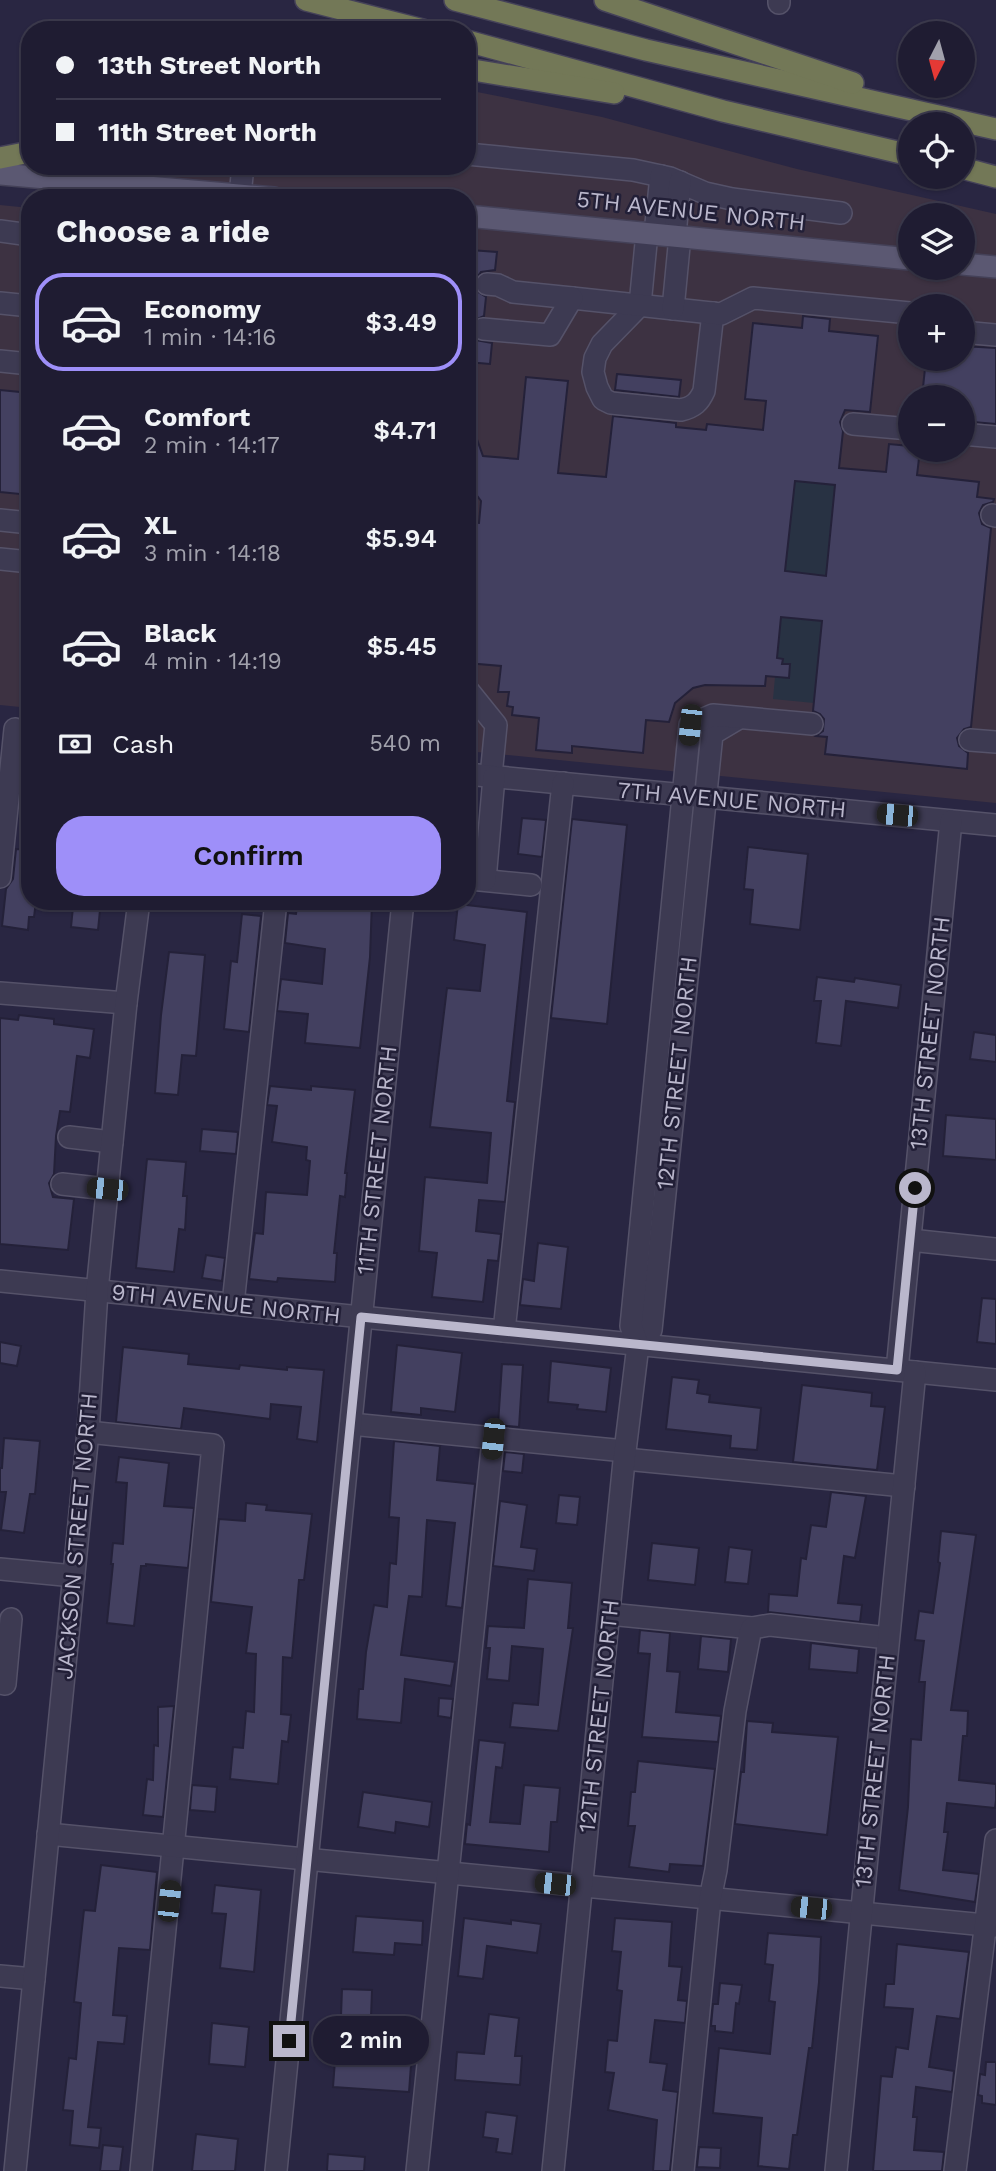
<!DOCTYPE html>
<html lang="en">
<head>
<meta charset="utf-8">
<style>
  body { margin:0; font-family:"Work Sans",sans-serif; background:#2c293e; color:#f1f3f6; height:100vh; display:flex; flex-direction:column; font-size:26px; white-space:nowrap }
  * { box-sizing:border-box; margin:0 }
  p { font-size:23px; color:#a1a1ac }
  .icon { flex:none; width:38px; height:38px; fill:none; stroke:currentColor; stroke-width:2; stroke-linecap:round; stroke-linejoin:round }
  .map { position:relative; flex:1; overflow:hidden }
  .drawer { position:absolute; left:21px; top:189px; width:455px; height:721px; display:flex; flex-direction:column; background:#1f1c32; border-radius:28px; box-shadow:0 2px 5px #0004,0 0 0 2px #3c3a4d }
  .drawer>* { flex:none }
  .banner { position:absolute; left:21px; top:21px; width:455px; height:154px; border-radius:28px; box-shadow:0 2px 5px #0004,0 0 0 2px #3c3a4d; display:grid; align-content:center; height:154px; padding:0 35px; background:#1f1c32 }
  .needle { width:46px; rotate:186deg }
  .controls { position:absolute; left:898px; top:21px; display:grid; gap:14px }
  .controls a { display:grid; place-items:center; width:77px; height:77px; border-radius:50%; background:#1f1c32; box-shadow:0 2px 5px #0004,0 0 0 2px #3c3a4d; font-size:35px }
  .end { position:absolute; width:32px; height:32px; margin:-16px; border:9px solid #bab7cc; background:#111; box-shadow:0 0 0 4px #111 }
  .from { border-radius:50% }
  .bubble { position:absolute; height:49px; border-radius:24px; background:#1f1c32; box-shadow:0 2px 5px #0004,0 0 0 2px #3c3a4d; font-size:23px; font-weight:600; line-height:49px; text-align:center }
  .car { position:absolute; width:21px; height:42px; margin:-21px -10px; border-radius:9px; box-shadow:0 0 5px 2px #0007; background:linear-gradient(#222 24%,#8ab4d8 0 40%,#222 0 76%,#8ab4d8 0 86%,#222 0) }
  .banner b { display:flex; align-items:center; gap:24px; height:66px; font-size:26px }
  .banner b+b { border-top:2px solid #3c3a4d }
  .banner i { width:18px; height:18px; background:#f1f3f6 }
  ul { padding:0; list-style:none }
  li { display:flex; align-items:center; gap:21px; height:98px; margin:0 14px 10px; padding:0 21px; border:4px solid transparent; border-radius:28px }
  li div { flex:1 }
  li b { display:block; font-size:26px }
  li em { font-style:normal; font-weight:600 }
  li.on { border-color:#9e8ff9 }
  li>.icon { width:63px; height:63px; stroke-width:1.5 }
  h2 { padding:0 35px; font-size:32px; line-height:84px }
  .pay { display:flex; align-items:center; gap:18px; height:77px; padding:0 35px; font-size:26px }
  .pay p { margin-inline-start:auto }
  .button { display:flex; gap:14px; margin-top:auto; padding:14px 35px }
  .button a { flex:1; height:80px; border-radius:28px; background:#9e8ff9; color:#111; font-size:28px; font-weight:600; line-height:80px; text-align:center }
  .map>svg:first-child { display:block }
</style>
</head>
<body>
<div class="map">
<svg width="996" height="2171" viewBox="0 0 996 2171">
  <rect width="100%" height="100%" fill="#292642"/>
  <!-- medical -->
  <g fill="#3d3242" fill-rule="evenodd">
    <path d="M467,90L602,117L797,169L996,214V803L467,751V198H69L72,166H467ZM910,215H962V268H910ZM910,306H962V359H910ZM910,397H962V450H910Z"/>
    <path d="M0,205L30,208V708L0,705Z"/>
  </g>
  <!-- green -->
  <g fill="#283243">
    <path d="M795,481L835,485L826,583L815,582V574L800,573L783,596Z"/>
    <path d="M781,617L822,621L814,703L773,699L775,677L789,678L790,665L782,664L783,659L777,658Z"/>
  </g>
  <!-- building -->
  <g fill="#434060" stroke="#242139" stroke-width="2" fill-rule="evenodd">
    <path d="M470,250L497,252L495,270L481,272L474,282L475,290L486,297L484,316L473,321L470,329L476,340L492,343L490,364L467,362V255H470Z"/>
    <path d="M803,316L830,319L829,331L878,336L870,412L845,410L840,422L843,431L839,468L886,472L889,444L910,446V450H920L917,475L979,482L977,497L994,499L993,502L983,505L979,513L982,524L991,528L971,727L964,729L957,738L959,746L968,753L967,769L825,754L827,737L816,736L823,731L824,719L820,714L813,711L822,621L781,617L777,658L783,659L782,664H790L789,678L766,676L765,686L705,685L693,688L675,703L669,722L646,720L643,753L572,746V753L536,750L539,718L512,715L513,707L507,706L509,692H498L501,666L467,663V522L479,523L481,501L472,489H467V417H469L483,456L518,459L526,377L568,381L558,473L606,477L613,416L676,423V427L706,430L707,424L763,430L766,401L745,399L753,323L802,328ZM795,481L835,485L826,576L785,571Z"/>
    <path d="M962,346L996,348V424L962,421V397H922L926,359H962Z"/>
    <path d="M617,374L681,380L679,397L615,390Z"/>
    <path d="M0,390L30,393V495L0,492Z"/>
    <path d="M522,818L546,820L542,857L518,854Z"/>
    <path d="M572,819L627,825L607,1024L551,1018Z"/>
    <path d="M748,847L808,854L800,930L750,924L753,890L744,889Z"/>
    <path d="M16,849L30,850V901H36L34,917H29L28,930L2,926L6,889L13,879Z"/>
    <path d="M298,901H372L370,957L360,1048L305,1043L308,1014L277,1011L281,979L322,984L325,949L285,943L288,913L296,914Z"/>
    <path d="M458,904L527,912L507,1101L515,1102L505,1202L479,1200L476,1231L501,1234L498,1261L488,1260L483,1302L432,1297L437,1253L419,1251L425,1177L487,1183L491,1133L430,1127L447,988L480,991L485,945L454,940Z"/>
    <path d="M73,907L100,910L98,930L71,927Z"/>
    <path d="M242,914L261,916L249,1032L224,1029L231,961L237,962Z"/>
    <path d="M169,952L205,955L196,1056L182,1055L178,1095L155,1093L161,1015Z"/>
    <path d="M817,977L854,982L855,978L901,985L898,1008L846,1001L841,1046L816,1043L821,1001H814Z"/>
    <path d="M19,1015L54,1019V1024L94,1029L90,1058L77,1056L70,1112L60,1111L56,1136L54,1174L49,1183L53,1197L74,1199L68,1250L0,1244V1018L18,1020Z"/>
    <path d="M974,1032L996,1035V1062L970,1059Z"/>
    <path d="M270,1086L311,1090V1086L355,1090L345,1173H347L345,1197L340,1196L334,1253H337L335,1282L278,1278L277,1282L249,1279L255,1233L263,1234L266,1192L307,1195L310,1161L306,1160L307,1147L272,1142L277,1106L267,1105Z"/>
    <path d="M946,1115L996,1119V1160L943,1156Z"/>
    <path d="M202,1129L238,1132L236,1154L200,1151Z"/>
    <path d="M147,1159L186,1162L183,1196H187L185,1230L179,1229L174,1272L136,1268Z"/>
    <path d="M538,1243L568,1247L561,1309L520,1305L523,1279L534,1281Z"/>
    <path d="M206,1255L225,1258L222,1281L202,1278Z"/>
    <path d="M982,1298L996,1299V1344L977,1342Z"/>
    <path d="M0,1342L21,1346L17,1366L0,1363Z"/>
    <path d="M397,1345L462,1353L455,1412L421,1408V1415L391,1412Z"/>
    <path d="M123,1347L189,1354L188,1364L239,1369L240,1365L287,1370V1367L324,1370L317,1442L297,1439L301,1407L271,1404L270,1419L184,1408L181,1429L116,1422Z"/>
    <path d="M551,1361L611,1368L606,1412L577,1409L578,1405L548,1402Z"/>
    <path d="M502,1364L523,1365L519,1427L498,1425Z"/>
    <path d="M672,1377L699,1380L697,1393L710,1395L709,1402L761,1408L757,1450L730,1448L731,1436L666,1429Z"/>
    <path d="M802,1385L872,1393L871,1406L885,1407L877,1470L793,1462Z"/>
    <path d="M4,1438L40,1441L35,1494H30L24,1533L1,1530L6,1492H0V1468H2Z"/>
    <path d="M394,1441L440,1446L437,1480L475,1484L462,1608L446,1606L455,1523L427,1520L422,1597L409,1596L401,1655L455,1662L451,1686L405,1679L401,1723L357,1719L359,1689H363L366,1652L374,1605L387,1607L390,1563L396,1564L399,1518L389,1517Z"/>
    <path d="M505,1452L524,1454L522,1473L503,1471Z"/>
    <path d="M119,1457L169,1463L164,1506L194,1508L188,1568L146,1564V1566H141L134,1626L107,1623L113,1564H111L113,1543L123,1544L127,1483L116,1482Z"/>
    <path d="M831,1492L866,1496L855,1558L844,1556L838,1603L862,1605L860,1622L768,1612L769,1594L797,1596L801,1558L806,1559L811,1525L826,1527Z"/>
    <path d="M559,1495L580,1497L577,1525L556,1523Z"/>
    <path d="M500,1501L527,1505L521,1547L537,1549L534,1571L493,1566Z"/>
    <path d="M246,1503L267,1505L266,1510L312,1514L304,1580H299L292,1658L283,1657L281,1714L291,1715L288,1742L282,1741L278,1784L230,1779L233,1747L243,1748L246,1711L254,1712L256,1654L246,1653L252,1607L211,1602L219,1519L245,1521Z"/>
    <path d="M941,1531L976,1535L951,1710L968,1711L967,1736H963L959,1780L996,1784V1800L995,1808L947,1803L944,1832H948L943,1870L979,1874L975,1902L899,1890L908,1807L911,1739L921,1740L925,1682H919L924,1641L915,1640L919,1611L933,1613L940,1563L938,1562Z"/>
    <path d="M652,1543L699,1548L695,1585L648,1580Z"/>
    <path d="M729,1547L752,1550L748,1584L725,1582Z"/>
    <path d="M528,1579L572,1583L568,1628H573L558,1731L510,1727L513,1703L538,1705L543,1649L512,1646L509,1681L487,1679L490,1648H486L488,1626L524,1628Z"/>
    <path d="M640,1630L670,1633L667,1671L680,1672L676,1712L721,1716L718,1742L642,1737L650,1654L638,1653Z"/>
    <path d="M701,1636L731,1639L728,1672L698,1669Z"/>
    <path d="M811,1643L859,1649L857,1673L809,1669Z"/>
    <path d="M439,1698L453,1699L451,1718L438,1716Z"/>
    <path d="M174,1706L163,1817L143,1815L147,1779L153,1780L154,1745L158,1746V1707Z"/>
    <path d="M747,1721L773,1723L772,1732L838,1737L827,1835L735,1824L741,1772H744Z"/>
    <path d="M479,1740L505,1743L502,1768L496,1767L490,1822L520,1824L524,1785L560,1788L557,1822H551L549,1852L465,1844L467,1824L470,1825Z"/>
    <path d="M638,1761L715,1769L703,1866L670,1864L669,1872L629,1867L635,1826H628L631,1792H635Z"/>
    <path d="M192,1785L217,1787L215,1812L190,1810Z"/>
    <path d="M363,1792L432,1802L429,1827L396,1822L395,1833L358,1827Z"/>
    <path d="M101,1865L157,1872L150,1950L119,1948L113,2015L127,2016L124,2044L98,2042L88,2127L101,2128L99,2148L70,2145L73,2111L63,2110L69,2058L76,2059L81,2003L74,2002L84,1910L95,1911Z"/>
    <path d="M215,1885L261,1890L254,1972L220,1968L226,1914L212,1913Z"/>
    <path d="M356,1916L423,1921L422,1945L395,1943L394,1955L353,1952Z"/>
    <path d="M464,1918L511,1924V1920L541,1924L537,1953L487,1946L483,1979L458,1976Z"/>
    <path d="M615,1918L672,1922L669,1966L682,1967L678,2000L687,2001L685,2023L655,2020L650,2062L667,2064L663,2090L678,2092L670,2171H653L657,2120L608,2110L614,2073L605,2072L608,2040L617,2041L622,1991L617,1990L621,1952L612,1951Z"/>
    <path d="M768,1933L821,1937L819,1982L812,2048H809L797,2135H793L789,2169L758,2166L762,2118L713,2113L719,2048L770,2054L775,2002L769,2001L773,1965L765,1964Z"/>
    <path d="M897,1944L969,1952L960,2019L937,2016L929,2067L954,2071L952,2092L916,2087L913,2117H917L914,2150L944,2152L942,2171H873L881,2076L892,2077L896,2047L908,2049L913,2009L884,2007L886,1984H894Z"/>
    <path d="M720,1983L742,1985L739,2004L736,2003L733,2033L715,2031V2026H711L713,2004H718Z"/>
    <path d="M342,1989L372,1990L371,2017L341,2016Z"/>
    <path d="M489,2014L519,2018L515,2056H522L520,2085L455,2080L457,2052L484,2054Z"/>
    <path d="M212,2023L249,2027L245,2067L209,2064Z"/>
    <path d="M336,2047L362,2048L361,2062L411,2065L409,2092L333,2087Z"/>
    <path d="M986,2062H996V2105L982,2103V2096L978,2095L980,2074L985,2075Z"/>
    <path d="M486,2112L517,2116L512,2154L496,2152L498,2139L483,2137Z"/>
    <path d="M196,2134L238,2139L235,2171H192Z"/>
    <path d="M103,2145L123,2147L120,2171H100Z"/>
    <path d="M699,2147L721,2148L720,2168L697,2167Z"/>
    <path d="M328,2154L365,2157L364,2171H327Z"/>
  </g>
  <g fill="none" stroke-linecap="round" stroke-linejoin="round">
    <defs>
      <g id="minor">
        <path d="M779,3V0"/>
        <path d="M467,154L633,170L670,178L705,193L732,199L841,213"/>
        <path d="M240,195L243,166"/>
        <path d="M0,231L30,235"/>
        <path d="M647,233L640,305L602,344L595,358L593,372L597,387L603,399L611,403L681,410C694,407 699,402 704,391L713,313"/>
        <path d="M655,233L661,176"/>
        <path d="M675,235L680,182"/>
        <path d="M572,298L721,314L753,298L910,313"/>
        <path d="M0,303L30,306"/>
        <path d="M673,309L680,236"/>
        <path d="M483,329L550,335L572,298L513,292L498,285L487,284"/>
        <path d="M962,332L996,335"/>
        <path d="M0,361L30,364"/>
        <path d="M853,424L910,429"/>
        <path d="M962,434L996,437"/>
        <path d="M992,515L996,516"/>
        <path d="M0,520L30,523"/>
        <path d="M0,559L30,562"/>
        <path d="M467,689L496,725L491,776"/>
        <path d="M970,740L996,742"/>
        <path d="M467,774L996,825"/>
        <path d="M0,877L15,729"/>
        <path d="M470,879L531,885"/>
        <path d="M485,880L494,777"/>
        <path d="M0,993L126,1003"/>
        <path d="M69,1137L112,1142"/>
        <path d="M62,1184L107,1189"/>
        <path d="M910,1240L996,1249"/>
        <path d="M0,1281L996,1380"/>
        <path d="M233,1304L276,901"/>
        <path d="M504,1331L563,783"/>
        <path d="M638,1345L651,1330L712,734L739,718"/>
        <path d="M897,1370L951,821"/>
        <path d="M351,1424L625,1451"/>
        <path d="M88,1432L213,1445L141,2171"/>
        <path d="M625,1459L904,1486"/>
        <path d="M0,1569L74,1576"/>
        <path d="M609,1614L752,1628"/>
        <path d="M0,1683L5,1684L11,1619"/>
        <path d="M48,1834L996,1926"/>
        <path d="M0,1976L34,1979"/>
        <path d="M15,2171L88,1432L97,1291L126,1003L139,901"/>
        <path d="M276,2171L403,901"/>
        <path d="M417,2171L493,1439"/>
        <path d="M553,2171L625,1451L638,1345L631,1326L690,725L713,715L812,724"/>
        <path d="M683,2171L710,1899L716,1870L735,1711L750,1633L752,1628L770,1625L888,1638"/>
        <path d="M836,2171L915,1372"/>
        <path d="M955,2171L996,1840"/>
      </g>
      <g id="major">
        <path d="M0,174L274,198"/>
        <path d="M467,216L910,259"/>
        <path d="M962,264L996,267"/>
      </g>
      <g id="highway">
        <path d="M306,0L423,30"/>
        <path d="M455,0L646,50L996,129"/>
        <path d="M605,0L853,83"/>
        <path d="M467,41L723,111L910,155"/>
        <path d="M467,69L614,93"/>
        <path d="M0,158L30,152"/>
        <path d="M962,168L996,177"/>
      </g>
    </defs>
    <!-- minor casing -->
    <use href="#minor" stroke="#555269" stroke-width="24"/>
    <!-- major casing -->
    <use href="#major" stroke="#444158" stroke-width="24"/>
    <!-- highway casing -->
    <use href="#highway" stroke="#454259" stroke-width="24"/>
    <!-- minor -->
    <use href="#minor" stroke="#3d3a52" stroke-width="21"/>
    <!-- major -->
    <use href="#major" stroke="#5b5872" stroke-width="21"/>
    <!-- highway -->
    <use href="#highway" stroke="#737857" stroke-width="21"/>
  </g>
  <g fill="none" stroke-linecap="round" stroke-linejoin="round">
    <!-- route -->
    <path stroke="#bab7cc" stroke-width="9" d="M289,2041L361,1317L897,1370L915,1188"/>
  </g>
  <g text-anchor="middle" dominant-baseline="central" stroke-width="5" stroke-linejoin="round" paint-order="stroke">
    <!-- street labels -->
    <g font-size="23" fill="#bab7cc" stroke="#221f37">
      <text transform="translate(691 211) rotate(6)">5TH AVENUE NORTH</text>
      <text transform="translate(732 800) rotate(5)">7TH AVENUE NORTH</text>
      <text transform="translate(930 1033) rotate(-84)">13TH STREET NORTH</text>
      <text transform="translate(677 1073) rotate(-84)">12TH STREET NORTH</text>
      <text transform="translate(377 1160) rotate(-84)">11TH STREET NORTH</text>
      <text transform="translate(226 1304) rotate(6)">9TH AVENUE NORTH</text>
      <text transform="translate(77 1536) rotate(-85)">JACKSON STREET NORTH</text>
      <text transform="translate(599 1716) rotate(-84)">12TH STREET NORTH</text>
      <text transform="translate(875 1771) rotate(-84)">13TH STREET NORTH</text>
    </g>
  </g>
</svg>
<div class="controls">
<a><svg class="needle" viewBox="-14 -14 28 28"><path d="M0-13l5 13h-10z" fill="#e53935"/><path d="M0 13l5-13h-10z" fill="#a1a1ac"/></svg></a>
<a><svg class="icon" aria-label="locate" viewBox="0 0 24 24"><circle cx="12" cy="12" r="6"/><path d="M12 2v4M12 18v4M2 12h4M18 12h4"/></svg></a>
<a><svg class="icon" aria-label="layers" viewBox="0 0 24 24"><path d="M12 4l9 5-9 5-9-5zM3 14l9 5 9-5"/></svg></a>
<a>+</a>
<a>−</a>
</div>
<i class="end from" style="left:915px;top:1188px"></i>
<i class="end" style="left:289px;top:2041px"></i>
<div class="bubble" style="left:313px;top:2016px;width:116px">2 min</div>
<i class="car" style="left:690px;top:725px;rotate:186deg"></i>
<i class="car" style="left:897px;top:815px;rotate:275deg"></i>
<i class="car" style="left:107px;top:1189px;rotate:276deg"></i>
<i class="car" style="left:493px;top:1439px;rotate:186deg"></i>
<i class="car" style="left:555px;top:1884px;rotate:276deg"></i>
<i class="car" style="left:169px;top:1901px;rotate:6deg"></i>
<i class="car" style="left:811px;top:1908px;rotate:276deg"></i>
<div class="banner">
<b><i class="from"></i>13th Street North</b>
<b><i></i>11th Street North</b>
</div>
<section class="drawer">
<h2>Choose a ride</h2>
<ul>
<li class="on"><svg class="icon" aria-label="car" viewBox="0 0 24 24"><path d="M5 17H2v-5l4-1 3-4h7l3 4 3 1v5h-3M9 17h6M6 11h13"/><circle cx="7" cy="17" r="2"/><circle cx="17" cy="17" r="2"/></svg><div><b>Economy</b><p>1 min · 14:16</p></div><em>$3.49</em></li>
<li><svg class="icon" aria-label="car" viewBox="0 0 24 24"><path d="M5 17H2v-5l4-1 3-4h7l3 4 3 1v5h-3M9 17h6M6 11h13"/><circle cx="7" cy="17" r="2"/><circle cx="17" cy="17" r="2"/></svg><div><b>Comfort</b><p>2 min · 14:17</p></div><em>$4.71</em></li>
<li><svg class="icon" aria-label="car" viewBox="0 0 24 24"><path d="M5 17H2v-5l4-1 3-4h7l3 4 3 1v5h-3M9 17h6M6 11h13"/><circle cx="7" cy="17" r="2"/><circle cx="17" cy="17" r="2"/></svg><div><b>XL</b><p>3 min · 14:18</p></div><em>$5.94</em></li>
<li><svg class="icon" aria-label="car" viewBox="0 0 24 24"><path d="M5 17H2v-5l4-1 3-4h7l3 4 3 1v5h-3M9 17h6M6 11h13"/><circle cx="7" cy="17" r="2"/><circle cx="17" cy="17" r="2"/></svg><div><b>Black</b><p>4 min · 14:19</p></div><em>$5.45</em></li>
</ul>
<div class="pay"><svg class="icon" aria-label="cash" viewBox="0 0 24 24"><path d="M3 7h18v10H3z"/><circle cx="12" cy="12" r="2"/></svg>Cash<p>540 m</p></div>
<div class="button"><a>Confirm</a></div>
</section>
</div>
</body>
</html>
